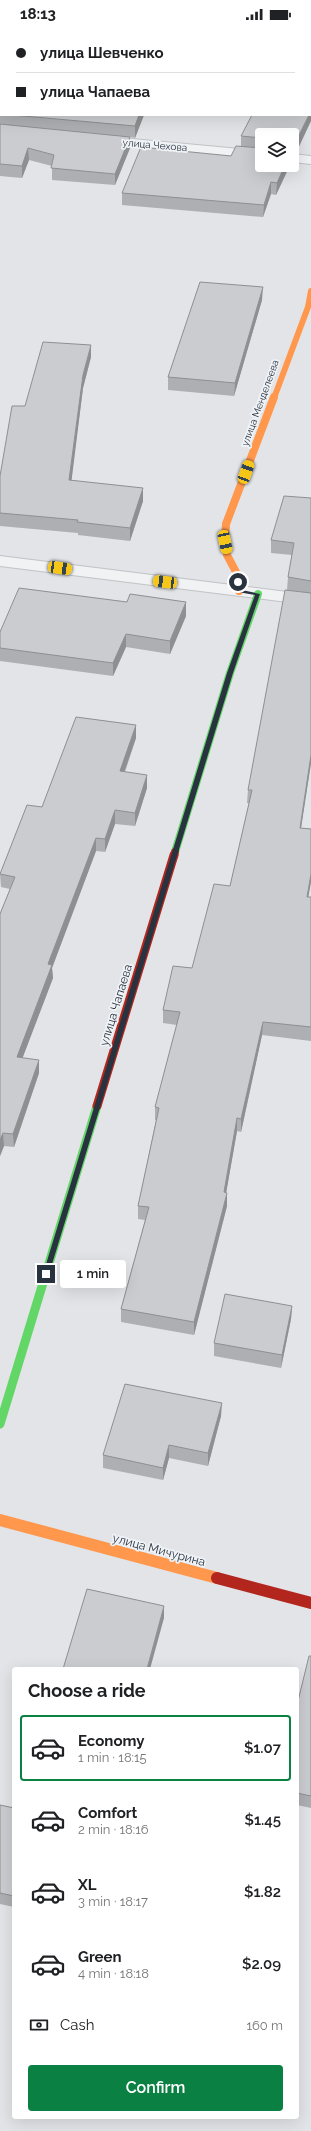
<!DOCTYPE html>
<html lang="en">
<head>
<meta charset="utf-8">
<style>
  body { margin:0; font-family:Raleway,sans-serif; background:#f6f6f6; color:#202124; height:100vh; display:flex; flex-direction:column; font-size:15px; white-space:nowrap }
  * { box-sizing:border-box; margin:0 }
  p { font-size:13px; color:#757577 }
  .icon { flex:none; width:22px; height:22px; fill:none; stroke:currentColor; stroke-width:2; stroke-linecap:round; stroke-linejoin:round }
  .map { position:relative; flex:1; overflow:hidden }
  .drawer { position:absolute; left:12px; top:1639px; width:287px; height:452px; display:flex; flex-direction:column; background:#fff; border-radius:4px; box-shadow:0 4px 16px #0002 }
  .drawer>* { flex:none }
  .guide { position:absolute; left:0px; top:0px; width:311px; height:88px; box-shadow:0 4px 16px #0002; display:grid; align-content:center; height:88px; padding:0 16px; background:#fff }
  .buttons { position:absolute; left:255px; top:100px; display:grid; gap:8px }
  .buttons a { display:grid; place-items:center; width:44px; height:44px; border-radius:4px; background:#fff; box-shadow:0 4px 16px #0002; font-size:20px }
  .end { position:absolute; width:18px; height:18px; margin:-9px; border:5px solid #293340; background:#fff; box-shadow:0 0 0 2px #fff }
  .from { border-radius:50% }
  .bubble { position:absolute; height:28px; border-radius:4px; background:#fff; box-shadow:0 4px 16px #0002; font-size:13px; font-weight:600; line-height:28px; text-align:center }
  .car { position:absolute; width:12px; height:24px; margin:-12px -6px; border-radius:5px; box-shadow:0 0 3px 1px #0007; background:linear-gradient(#f5c518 24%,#345 0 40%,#f5c518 0 76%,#345 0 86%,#f5c518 0) }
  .guide b { display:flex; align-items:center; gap:14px; height:38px; font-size:15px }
  .guide b+b { border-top:1px solid #e0e0e0 }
  .guide i { width:10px; height:10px; background:#202124 }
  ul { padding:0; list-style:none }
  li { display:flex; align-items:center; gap:12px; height:66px; margin:0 8px 6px; padding:0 8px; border:2px solid transparent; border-radius:4px }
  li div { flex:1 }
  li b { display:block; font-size:15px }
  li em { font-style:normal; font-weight:600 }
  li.selected { border-color:#0b8043 }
  li>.icon { width:36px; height:36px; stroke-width:1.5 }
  h2 { padding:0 16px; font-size:18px; line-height:48px }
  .pay { display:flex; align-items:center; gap:10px; height:44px; padding:0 16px; font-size:15px }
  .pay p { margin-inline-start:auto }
  .action { display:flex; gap:8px; margin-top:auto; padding:8px 16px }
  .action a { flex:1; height:46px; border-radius:4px; background:#0b8043; color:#fff; font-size:16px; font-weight:600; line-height:46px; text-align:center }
  .status { display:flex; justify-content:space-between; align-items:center; height:28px; padding:0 20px; background:#fff; direction:ltr }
  .status svg { height:11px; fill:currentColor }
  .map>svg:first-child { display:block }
</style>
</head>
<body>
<div class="status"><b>18:13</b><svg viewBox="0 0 49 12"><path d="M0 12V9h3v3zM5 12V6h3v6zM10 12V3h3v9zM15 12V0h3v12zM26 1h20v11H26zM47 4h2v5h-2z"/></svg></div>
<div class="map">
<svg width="311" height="2103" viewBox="0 0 311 2103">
  <rect width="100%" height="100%" fill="#e2e4e7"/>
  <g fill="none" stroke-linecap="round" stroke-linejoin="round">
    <defs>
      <g id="street">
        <path d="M100,108L262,123V131L95,115L93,112Z"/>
        <path d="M292,126L311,128V136L292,134Z"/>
        <path d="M0,528L311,567V577L0,538Z"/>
      </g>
    </defs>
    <!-- street casing -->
    <use href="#street" stroke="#c0c2c5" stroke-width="2"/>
    <!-- street -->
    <use href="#street" fill="#f1f2f4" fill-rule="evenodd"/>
    <!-- fast-far1 -->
    <path stroke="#63d668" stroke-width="8" d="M175,824L230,645L258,566"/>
    <!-- fast -->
    <path stroke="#63d668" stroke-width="9" d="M0,1396L97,1078"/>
    <!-- slow-far2 -->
    <path stroke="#ff974d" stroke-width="6" d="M274,370L308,279L311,263"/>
    <!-- slow-far1 -->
    <path stroke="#ff974d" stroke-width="8" d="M239,563L236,544L227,527L225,514L226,496L274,369"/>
    <!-- slow -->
    <path stroke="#ff974d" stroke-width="12" d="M0,1492L217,1550"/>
    <!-- jam-far2 -->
    <path stroke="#b3261e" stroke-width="8" d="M174,828L175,824"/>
    <!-- jam-far1 -->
    <path stroke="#b3261e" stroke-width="9" d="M97,1078L174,827"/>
    <!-- jam -->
    <path stroke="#b3261e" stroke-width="12" d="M217,1550L311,1575"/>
  </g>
  <!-- wall -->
  <g fill="#aeafb2">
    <path d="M0,0H119L118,1H1V87H144L135,110L130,109V120L115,157L52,152V138L29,132L22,150L0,148Z"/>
    <path d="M311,0L296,125H292V107H262V137H290L276,167L271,166L263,189L122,177V165L231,128L241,119V108Z"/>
    <path d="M262,272L234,368L168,362V349Z"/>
    <path d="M91,329L83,360L71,452L143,473L130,513L78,507V505L0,498V448L25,378Z"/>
    <path d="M311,470V735L301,800L311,801V854L308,869H311V1013L262,1007L241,1104L237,1103L226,1165L227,1178L194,1307L121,1294V1281L145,1192L138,1191V1178L156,1092H155V1079L177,997L163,995V982L192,940L230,858L249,775H247L248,762L287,562L288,549L292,527L271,525V512Z"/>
    <path d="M127,574H186V588L170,626L126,619L113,648L0,633V604Z"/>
    <path d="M136,710L125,744L147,760L135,798L115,796L105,824L96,823L52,940L53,950L22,1030L39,1045L14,1119L4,1118L0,1128V886L10,861L1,859L0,846L42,779Z"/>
    <path d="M292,1278L291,1291L281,1340L214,1328V1315Z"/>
    <path d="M221,1388L208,1438L169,1430L163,1452L103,1440V1427Z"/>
    <path d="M311,1628V1780L297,1777V1677Z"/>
    <path d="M0,1777L14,1780V1879L0,1876Z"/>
  </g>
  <!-- shaded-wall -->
  <g fill="#8d8f91">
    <path d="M113,0H119L118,1H113Z"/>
    <path d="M311,82V93L296,125V113L309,87H310V84Z"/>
    <path d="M139,87H144L135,110V98Z"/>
    <path d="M130,109V120L115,157V146Z"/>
    <path d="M28,120L29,132L22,150V138Z"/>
    <path d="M285,137H290L276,167L277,155Z"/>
    <path d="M271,154V166L263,189L264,177Z"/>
    <path d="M263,259L262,272L234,368L235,355Z"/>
    <path d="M91,317V329L83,360L70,465L69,452L83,347Z"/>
    <path d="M143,460V473L130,513V500Z"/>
    <path d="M186,574V588L170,626V613Z"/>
    <path d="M126,606V619L113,648V635Z"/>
    <path d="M136,697V710L120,756V743Z"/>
    <path d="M311,727V735L299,813L300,800Z"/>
    <path d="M147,747V760L135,798V785Z"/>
    <path d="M115,782V796L105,824V811Z"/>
    <path d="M96,810V823L52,940L53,950L18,1042L17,1029L48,936Z"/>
    <path d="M311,846V854L306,882L307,869Z"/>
    <path d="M263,994L262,1007L241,1104V1091Z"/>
    <path d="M39,1032V1045L14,1119L13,1106Z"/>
    <path d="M237,1090V1103L224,1177V1164Z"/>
    <path d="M3,1105L4,1118L0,1128V1112Z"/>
    <path d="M227,1165V1178L194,1307V1294Z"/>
    <path d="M292,1278L291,1291L281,1340L282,1327Z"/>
    <path d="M222,1375L221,1388L208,1438V1425Z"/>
    <path d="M169,1417V1430L163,1452V1440Z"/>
    <path d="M164,1578V1590L150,1641H147Z"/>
  </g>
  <!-- building -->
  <g fill="#cacccf" stroke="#8d8f91">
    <path d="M0,0H113V1H1V86H0Z"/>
    <path d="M298,0H311V82L310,84V1H297Z"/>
    <path d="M12,87H139L135,98Z"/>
    <path d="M252,87H309L296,113H292V107H262V110L241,108Z"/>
    <path d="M0,96L130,109L115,146L51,140L54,127L28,120L22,138L0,136Z"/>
    <path d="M236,118L262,120V137H285L277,155L271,154L264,177L122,165L141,119L231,128Z"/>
    <path d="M200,254L263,259L235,355L168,349Z"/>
    <path d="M43,314L91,317L83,347L69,452L143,460L130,500L77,494L78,492L0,485V448L12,378H25Z"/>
    <path d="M284,468L311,470V553L288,549L294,515L271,512Z"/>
    <path d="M19,560L127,574L130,566L186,574L170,613L126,606L113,635L0,620V604Z"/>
    <path d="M285,562L311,565V727L300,800L311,801V846L307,869H311V999L263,994L241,1091L237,1090L224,1164L227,1165L194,1294L121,1281L149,1179L138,1178L159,1080L155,1079L180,984L163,982L173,938L192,940L214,856L230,858L252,762H248Z"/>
    <path d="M76,689L136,697L120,743L147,747L135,785L115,782L105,811L96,810L48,936L52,937L17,1029L39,1032L13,1106L3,1105L0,1112V886L15,849L0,846L27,777L42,779Z"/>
    <path d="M225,1266L292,1278L282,1327L214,1315Z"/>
    <path d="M125,1356L222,1375L208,1425L169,1417L163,1440L103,1427Z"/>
    <path d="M87,1561L164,1578L147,1641H63Z"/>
    <path d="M309,1628H311V1768L297,1765V1677Z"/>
    <path d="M0,1777L14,1780V1868L0,1865Z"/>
  </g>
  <!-- route -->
  <path fill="#293340" d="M238,552L240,554L242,562L260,566L233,645L49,1246L46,1248L43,1246L227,645L255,567L238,564L235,554Z"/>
  <g text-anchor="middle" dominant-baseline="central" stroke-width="3.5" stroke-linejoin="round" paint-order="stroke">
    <!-- far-street labels -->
    <g font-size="10" fill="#293340" stroke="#f0f3f6">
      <text transform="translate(155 117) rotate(5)">улица Чехова</text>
      <text transform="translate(260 375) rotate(-70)">улица Менделеева</text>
    </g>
    <!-- street labels -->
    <g font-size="12" fill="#293340" stroke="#f0f3f6">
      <text transform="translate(116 977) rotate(-73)">улица Чапаева</text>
      <text transform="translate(159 1522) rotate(15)">улица Мичурина</text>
    </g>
  </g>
</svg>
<div class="buttons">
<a><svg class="icon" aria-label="layers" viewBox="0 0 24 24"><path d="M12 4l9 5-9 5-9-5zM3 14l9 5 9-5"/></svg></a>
</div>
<i class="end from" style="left:238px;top:554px"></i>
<i class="end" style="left:46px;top:1246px"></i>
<div class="bubble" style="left:60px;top:1232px;width:66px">1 min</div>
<i class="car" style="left:246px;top:444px;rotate:20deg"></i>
<i class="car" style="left:225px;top:514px;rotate:168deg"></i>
<i class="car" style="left:60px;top:540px;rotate:98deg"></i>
<i class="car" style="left:165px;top:554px;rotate:277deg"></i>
<div class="guide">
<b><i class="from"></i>улица Шевченко</b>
<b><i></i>улица Чапаева</b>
</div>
<section class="drawer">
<h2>Choose a ride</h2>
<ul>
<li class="selected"><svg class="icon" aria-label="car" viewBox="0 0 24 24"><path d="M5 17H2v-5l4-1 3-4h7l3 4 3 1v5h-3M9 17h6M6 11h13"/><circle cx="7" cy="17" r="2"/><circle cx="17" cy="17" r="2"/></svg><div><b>Economy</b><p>1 min · 18:15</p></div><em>$1.07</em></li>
<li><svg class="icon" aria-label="car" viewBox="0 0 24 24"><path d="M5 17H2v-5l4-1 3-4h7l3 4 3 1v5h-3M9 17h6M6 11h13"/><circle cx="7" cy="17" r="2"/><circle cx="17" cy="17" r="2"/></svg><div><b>Comfort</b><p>2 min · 18:16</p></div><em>$1.45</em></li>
<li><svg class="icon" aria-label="car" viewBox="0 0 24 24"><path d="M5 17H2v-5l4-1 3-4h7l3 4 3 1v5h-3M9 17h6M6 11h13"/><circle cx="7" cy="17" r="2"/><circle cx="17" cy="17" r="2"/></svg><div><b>XL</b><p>3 min · 18:17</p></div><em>$1.82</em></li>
<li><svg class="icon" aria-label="car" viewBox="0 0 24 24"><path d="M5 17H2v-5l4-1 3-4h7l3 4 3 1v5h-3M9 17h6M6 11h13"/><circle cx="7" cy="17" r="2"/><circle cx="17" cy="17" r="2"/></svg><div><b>Green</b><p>4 min · 18:18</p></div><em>$2.09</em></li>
</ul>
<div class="pay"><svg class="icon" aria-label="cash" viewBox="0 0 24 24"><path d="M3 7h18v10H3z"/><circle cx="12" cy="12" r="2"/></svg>Cash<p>160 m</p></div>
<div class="action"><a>Confirm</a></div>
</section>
</div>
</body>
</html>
